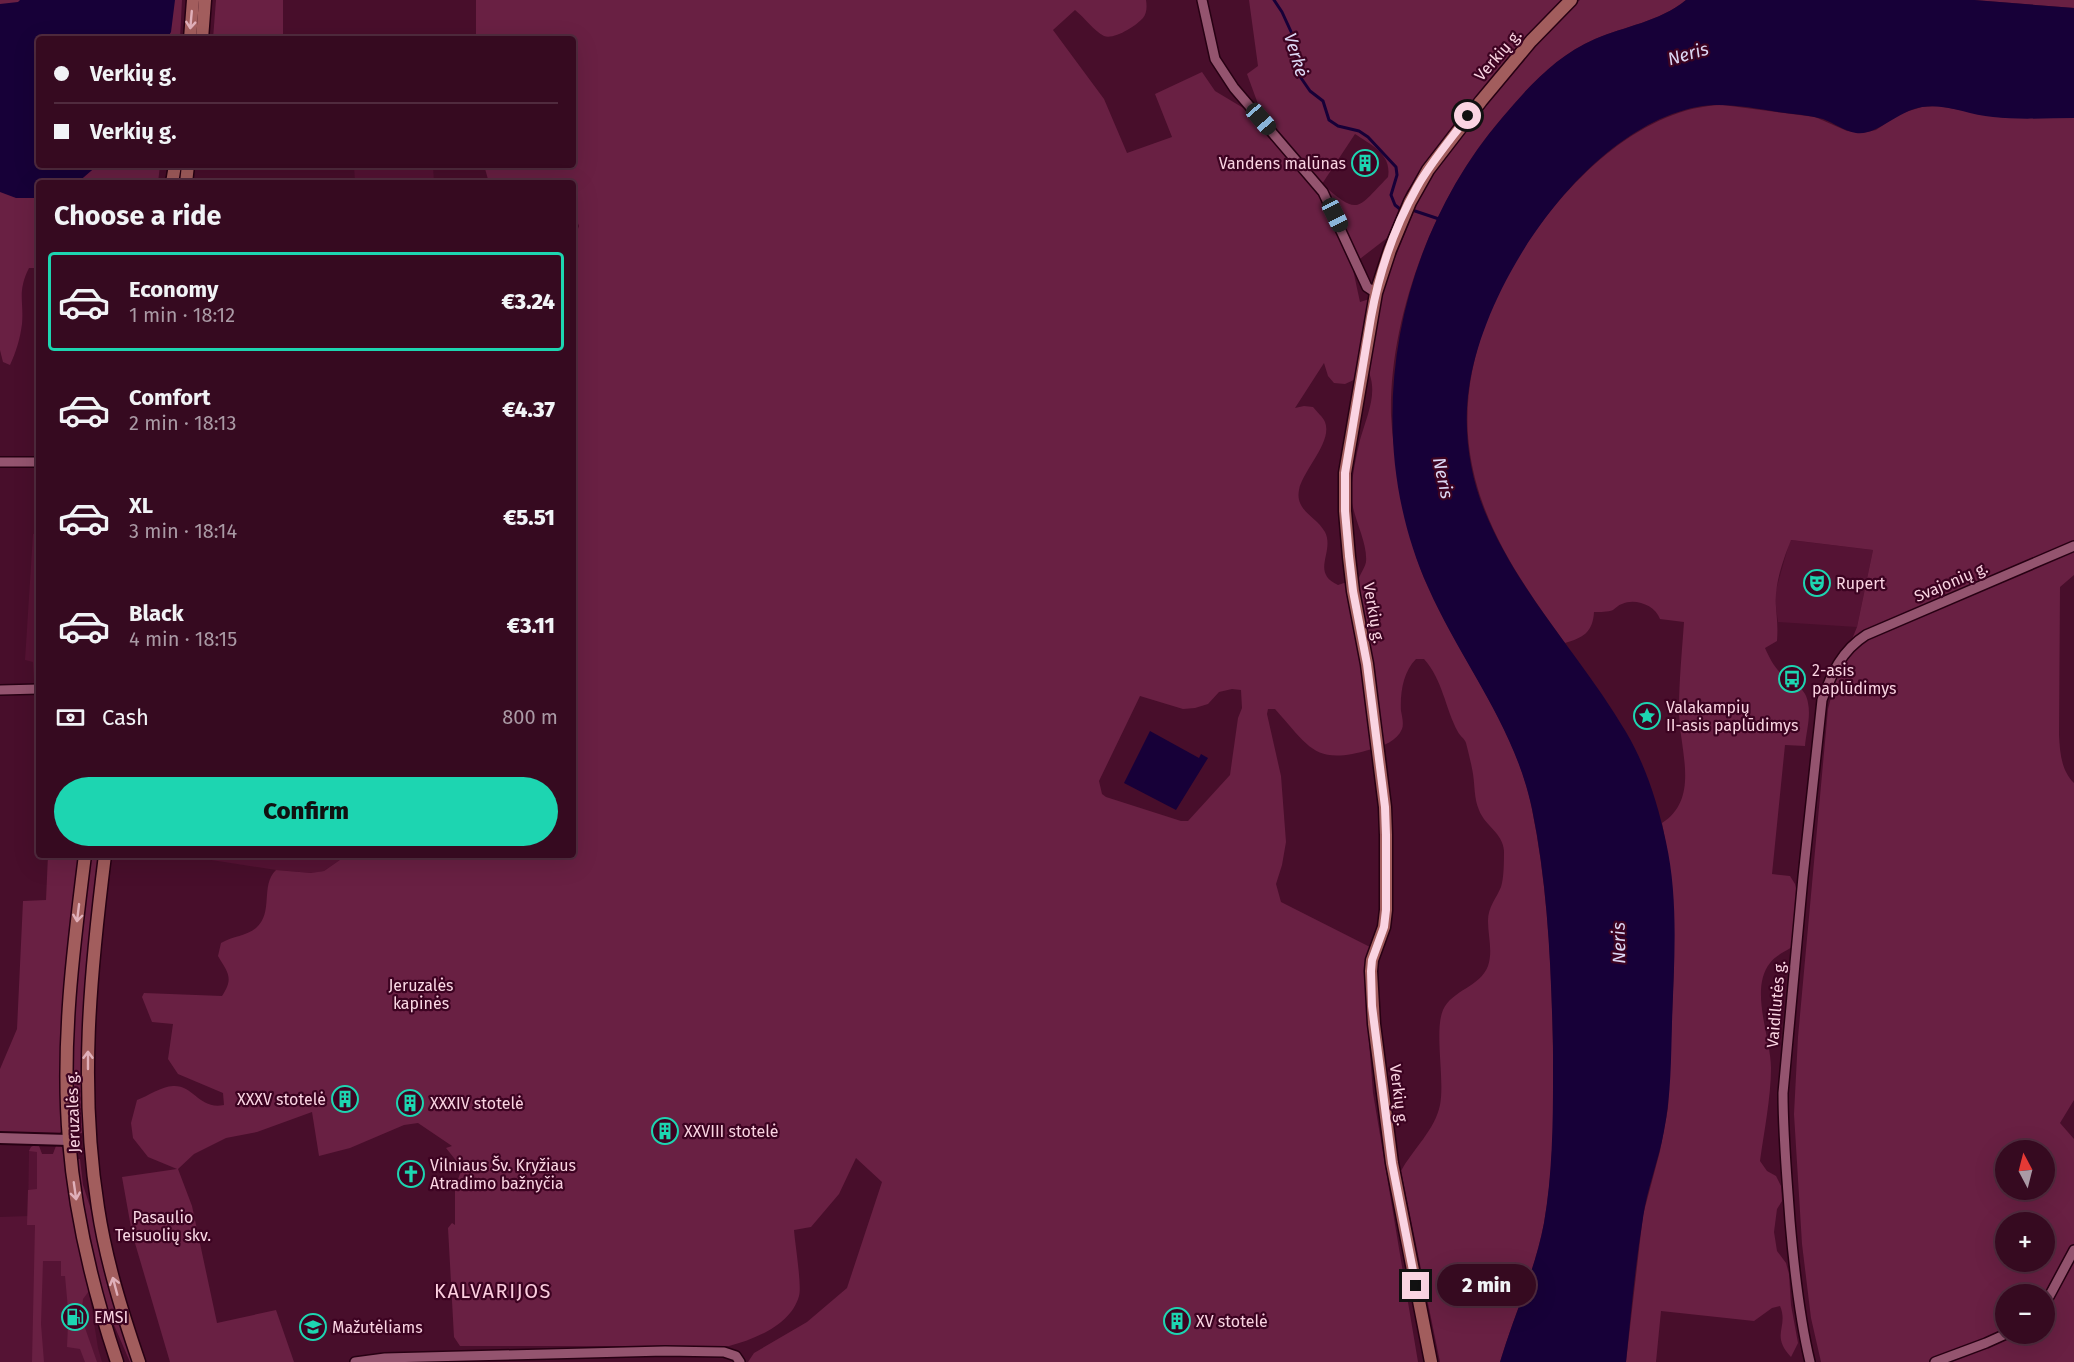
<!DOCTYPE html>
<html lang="en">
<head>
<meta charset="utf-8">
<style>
  body { margin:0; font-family:"Fira Sans",sans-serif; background:#41182d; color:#f1f3f6; height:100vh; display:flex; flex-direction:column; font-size:22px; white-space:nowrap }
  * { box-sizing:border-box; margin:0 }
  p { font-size:20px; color:#aa9aa5 }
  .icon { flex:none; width:33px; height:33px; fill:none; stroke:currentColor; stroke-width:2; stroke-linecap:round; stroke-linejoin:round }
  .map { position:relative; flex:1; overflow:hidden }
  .drawer { position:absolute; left:36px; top:180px; width:540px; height:678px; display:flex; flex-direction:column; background:#360a20; border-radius:6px; box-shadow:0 6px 24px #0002,0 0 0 2px #502b3e }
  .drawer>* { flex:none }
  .banner { position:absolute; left:36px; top:36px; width:540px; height:132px; border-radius:6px; box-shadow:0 6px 24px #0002,0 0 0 2px #502b3e; display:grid; align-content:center; height:132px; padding:0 18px; background:#360a20 }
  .needle { width:39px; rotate:353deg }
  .fabs { position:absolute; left:1995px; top:1140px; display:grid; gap:12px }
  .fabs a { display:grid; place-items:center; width:60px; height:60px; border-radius:50%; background:#360a20; box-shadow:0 6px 24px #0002,0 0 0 2px #502b3e; font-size:30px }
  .end { position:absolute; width:27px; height:27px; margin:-14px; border:8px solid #fad4e2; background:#111; box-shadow:0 0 0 3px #111 }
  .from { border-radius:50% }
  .bubble { position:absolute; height:42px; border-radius:21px; background:#360a20; box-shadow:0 6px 24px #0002,0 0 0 2px #502b3e; font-size:20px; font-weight:800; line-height:42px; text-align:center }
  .car { position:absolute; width:18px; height:36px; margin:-18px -9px; border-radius:8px; box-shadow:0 0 4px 2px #0007; background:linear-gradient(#222 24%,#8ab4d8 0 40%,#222 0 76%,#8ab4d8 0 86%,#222 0) }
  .banner b { display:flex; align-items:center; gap:21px; height:57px; font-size:22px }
  .banner b+b { border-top:2px solid #502b3e }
  .banner i { width:15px; height:15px; background:#f1f3f6 }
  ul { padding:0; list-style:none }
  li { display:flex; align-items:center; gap:18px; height:99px; margin:0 12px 9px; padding:0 6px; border:3px solid transparent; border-radius:6px }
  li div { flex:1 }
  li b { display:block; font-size:22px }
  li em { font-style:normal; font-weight:800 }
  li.active { border-color:#1dd5b1 }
  li>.icon { width:54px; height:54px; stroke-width:1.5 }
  h2 { padding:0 18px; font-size:27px; line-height:72px }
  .pay { display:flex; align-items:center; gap:15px; height:66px; padding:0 18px; font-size:22px }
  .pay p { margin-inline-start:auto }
  .button { display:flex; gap:12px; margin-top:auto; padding:12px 18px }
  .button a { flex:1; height:69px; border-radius:36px; background:#1dd5b1; color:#111; font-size:24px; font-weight:800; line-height:69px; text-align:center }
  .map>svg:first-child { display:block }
</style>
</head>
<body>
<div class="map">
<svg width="2074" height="1362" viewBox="0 0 2074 1362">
  <rect width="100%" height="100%" fill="#480e2b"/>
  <!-- built -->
  <g fill="#551334">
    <path d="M354,165H433L434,183H355Z"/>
    <path d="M33,534H39V681H34L33,662L25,660Z"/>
    <path d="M1790,540L1873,550L1857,627L1778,622L1776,607V590Z"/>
    <path d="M205,855H347L324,871L312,873L276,870L205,859Z"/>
    <path d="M35,1145L39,1146L42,1154H53L56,1146H62L64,1149L75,1231L89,1291L98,1348L102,1362H0V1217L28,1216L29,1151L31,1147Z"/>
  </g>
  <!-- green -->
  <g fill="#692043" fill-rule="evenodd">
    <path d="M0,0H182L180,39H39V165H160L158,183H39V268H29C17,292 24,301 22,324C20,339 16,352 10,365L3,362L0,350Z"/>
    <path d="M216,0H283V39H213Z"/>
    <path d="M476,0H1146C1147,6 1147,13 1143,18C1136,26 1114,40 1104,36C1094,31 1084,17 1075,10L1053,30L1104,99L1127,153L1172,137L1155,94L1202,72L1215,91L1245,109L1258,104L1247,74L1258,66L1249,0H1561L1473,100L1407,191L1387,238L1352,265L1360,302L1382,295L1386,280L1413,214L1417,196L1426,182L1465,128L1545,33L1580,0H1686C1659,22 1625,26 1595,39C1556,56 1529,86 1502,118C1436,194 1389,314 1391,415C1392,438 1396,461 1400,484C1405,519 1413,554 1428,587C1462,663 1515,725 1532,809C1548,889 1552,972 1553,1054C1554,1110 1554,1167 1544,1223C1535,1271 1514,1315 1500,1362H1440L1401,1171C1413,1149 1435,1130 1440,1105C1445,1079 1434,1031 1443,1010C1452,990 1480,987 1488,966C1493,951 1488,936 1488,921C1488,907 1496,899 1501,887C1504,878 1504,861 1504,851C1503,833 1485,826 1479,810C1474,798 1475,787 1473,774C1472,767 1468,750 1466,743C1465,739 1460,736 1458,732C1445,708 1443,680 1424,659H1416C1403,672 1400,693 1401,711C1402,716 1404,724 1402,729C1397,741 1383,746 1372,749C1315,766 1311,749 1275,709H1268L1267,714L1281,776L1286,842L1282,865L1276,884L1281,902L1370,947L1365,970V990L1373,1093L1418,1362H748L754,1353L807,1322L847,1288L882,1182L856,1158L839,1194L811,1227L794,1230C795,1244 802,1286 799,1296C791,1325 755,1339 729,1346H460L454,1337L448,1228L452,1223L455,1225V1188L462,1168L446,1148L452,1146L418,1123L404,1125L350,1148L319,1156L312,1112L257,1132L226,1138L194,1154L178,1169L192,1206L217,1323L276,1310L294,1362H170L132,1233L122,1177L177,1169L148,1157L133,1138L131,1123L137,1100C148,1096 162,1086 173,1086C194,1085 199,1110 224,1105L223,1093L178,1074L168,1059L173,1024L152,1022L142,997L144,993L222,996C234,978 228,973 218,956L221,943C233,936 246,936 256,928C274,913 260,885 276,870L311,873L324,871L347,855H573V242L579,226L573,211V183H489L484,165H573V39H476ZM1355,134C1371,145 1392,154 1388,177C1356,210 1359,216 1322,184ZM1324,363L1328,376L1334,383L1345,384L1369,373C1378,394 1366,418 1360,440C1356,456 1353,473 1351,490C1350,514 1368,540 1366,562C1365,567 1361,573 1359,578L1338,585C1310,572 1335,552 1325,532C1316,516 1295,511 1299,490C1302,471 1333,442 1325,422C1323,417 1316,411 1313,407L1304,406L1295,408ZM1232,689L1241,690L1242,708L1238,718L1230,775L1188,821H1181L1106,797L1102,794L1099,781L1140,696L1183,709L1195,708L1208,704L1219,692Z"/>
    <path d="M1974,0H2074V8Z"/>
    <path d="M1723,105L1815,117L1847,131L1862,133L1876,130L1899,114L1922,107L1938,106L2005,118H2074V575L2060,587L2059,735C2060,753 2061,770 2074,783V1100L2060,1123L2074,1139V1362H1821L1811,1318L1802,1244L1794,1114L1798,1037L1828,709L1836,678L1857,627L1873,550L1791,540C1783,560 1774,585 1776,607C1777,620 1778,627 1777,641L1765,648C1770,659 1775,669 1784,676C1795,685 1806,688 1808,703C1811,717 1806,733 1805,746L1785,745L1772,874L1790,876L1795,884L1797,893L1792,947C1784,952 1775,956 1770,963C1749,989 1771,1038 1771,1068C1771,1097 1764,1132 1760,1161L1767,1171L1776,1176L1781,1186L1782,1201L1777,1209L1774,1232L1777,1251L1786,1263L1789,1274L1791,1305L1798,1343L1791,1357C1770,1335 1789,1327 1780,1306L1772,1308L1754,1321L1661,1311L1656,1362H1626L1643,1215L1660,1151L1668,1108L1674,968L1673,916L1667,850L1662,823C1701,798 1679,748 1679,711C1679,681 1682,651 1684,622L1660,619C1655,605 1635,598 1622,604C1618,605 1616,608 1613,610C1608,612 1600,612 1594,612C1593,632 1583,638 1565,643C1521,582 1478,522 1469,446C1464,405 1471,364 1485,325C1518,233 1618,107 1723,105ZM2006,1150H2044V1190H2006ZM2006,1222H2044V1262H2006ZM2006,1294H2044V1334H2006Z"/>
    <path d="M48,855H79L64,995L63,1129L59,1134L55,1135L0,1133V1069L17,1029L23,901L46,900Z"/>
    <path d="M91,855H99L84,991L81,1081L83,1129L82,1133H78L75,1129C73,1085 72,1041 75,996C78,949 85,902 91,855Z"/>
    <path d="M35,1145L39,1146L42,1154H53L56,1146L60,1145L64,1149L75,1231L89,1291L83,1299L82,1309H68L65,1276H61V1261H43L41,1324L44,1362H32L35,1225H27L28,1190L37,1189V1152L29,1151L31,1147Z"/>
    <path d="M78,1159H80L83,1185L95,1222L112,1301L132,1362H130L104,1302L95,1264L81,1190Z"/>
    <path d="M68,1325H84L97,1362H85L80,1349L67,1347Z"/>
  </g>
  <!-- water -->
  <g fill="#170038">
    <path d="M20,0H175L171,32L167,39H39V165H98L77,183H39V198H16L0,192V4L18,2Z"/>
    <path d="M1686,0H1974L2074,8V118C2047,118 2019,120 1993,117C1969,115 1946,103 1922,107C1897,111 1877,136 1856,133C1844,131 1834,123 1823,119C1808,115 1793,114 1778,112C1751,108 1724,102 1697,107C1586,129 1484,282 1469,388C1463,428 1469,474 1485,512C1519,594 1582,657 1626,732C1646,766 1658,804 1666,842C1679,901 1674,963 1672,1022C1671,1059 1671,1095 1664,1131C1659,1160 1647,1188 1643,1218C1635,1266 1631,1314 1626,1362H1500C1514,1315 1535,1271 1544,1223C1554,1165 1553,1105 1553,1046C1551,967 1548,886 1532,809C1514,724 1462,664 1428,587C1359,434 1394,244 1502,118C1529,86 1556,56 1595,39C1625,26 1659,22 1686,0Z"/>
    <path d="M1150,731L1199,758L1201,754L1208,758L1176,810L1124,783Z"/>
  </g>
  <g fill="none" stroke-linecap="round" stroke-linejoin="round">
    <!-- stream -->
    <g stroke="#170038" stroke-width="3">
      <path d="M1274,0L1282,12L1293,36L1299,75L1310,91L1323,101L1329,120L1338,126L1359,131L1368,137L1396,167L1397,175L1391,195L1395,205L1400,209"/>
      <path d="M1415,211L1439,219"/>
    </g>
    <defs>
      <g id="minor">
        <path d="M1202,0L1215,59L1234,88L1323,192L1367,287L1376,293"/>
        <path d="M0,462H39"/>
        <path d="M0,690L39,689"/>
        <path d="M2044,1306L2074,1250"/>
        <path d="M355,1362L385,1358L665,1351L724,1352L736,1356L740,1362"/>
        <path d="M1810,1362C1799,1316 1794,1268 1790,1221C1787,1178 1783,1136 1783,1093L1803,877L1822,700C1832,673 1841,651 1866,635L2074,546"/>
        <path d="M1935,1362L1986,1343L2006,1334"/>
      </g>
      <path id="tertiary" d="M0,1138L69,1140"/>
      <g id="secondary">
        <path d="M190,39L193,0"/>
        <path d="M202,39L205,0"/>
        <path d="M172,183L175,165"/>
        <path d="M186,183L188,165"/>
        <path d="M85,855C73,950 61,1045 69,1140C75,1216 93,1290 117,1362"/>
        <path d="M105,855C90,975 79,1088 98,1208C106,1261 122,1312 139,1362"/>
        <path d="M1431,1362L1392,1163L1374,1024L1371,971L1372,960L1384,927L1386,910V835L1385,807L1367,664L1353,591L1349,557L1345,511V473L1376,293L1390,250L1410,202L1428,170L1481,101L1531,41L1571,0"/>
      </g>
    </defs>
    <!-- minor casing -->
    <use href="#minor" stroke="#270013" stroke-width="12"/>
    <!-- tertiary casing -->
    <use href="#tertiary" stroke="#270013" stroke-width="14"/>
    <!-- secondary casing -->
    <use href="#secondary" stroke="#270013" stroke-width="15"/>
    <!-- minor -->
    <use href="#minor" stroke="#94546f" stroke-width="9"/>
    <!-- tertiary -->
    <use href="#tertiary" stroke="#94546f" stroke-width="10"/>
    <!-- secondary -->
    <use href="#secondary" stroke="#a25d5d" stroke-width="12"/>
  </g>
  <!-- one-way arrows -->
  <defs><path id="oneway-shaft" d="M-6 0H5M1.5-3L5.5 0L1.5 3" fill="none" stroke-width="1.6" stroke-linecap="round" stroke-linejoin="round" transform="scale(1.5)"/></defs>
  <g stroke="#e0b0ba">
    <use href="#oneway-shaft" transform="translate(191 20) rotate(95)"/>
    <use href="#oneway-shaft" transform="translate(78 913) rotate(97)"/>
    <use href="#oneway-shaft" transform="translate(88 1060) rotate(-90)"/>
    <use href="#oneway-shaft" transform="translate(75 1191) rotate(82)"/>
    <use href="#oneway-shaft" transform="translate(115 1286) rotate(-105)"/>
  </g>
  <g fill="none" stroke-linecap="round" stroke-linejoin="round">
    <!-- route -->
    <path stroke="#fad4e2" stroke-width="8" d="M1416,1286L1392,1163L1372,1006L1371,971L1372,960L1384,927L1386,910V835L1385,807L1367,664L1353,591L1349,556L1345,511V473L1371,317C1379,273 1395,226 1417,187C1431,162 1451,139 1468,116"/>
  </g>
  <!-- icons -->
  <defs>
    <symbol id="building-ring" viewBox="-11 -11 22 22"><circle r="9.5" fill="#3c0321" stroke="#1dd5b1" stroke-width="1.5"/><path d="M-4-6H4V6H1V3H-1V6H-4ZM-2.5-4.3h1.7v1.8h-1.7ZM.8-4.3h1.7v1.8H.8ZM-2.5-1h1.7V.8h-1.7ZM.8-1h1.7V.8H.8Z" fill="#1dd5b1"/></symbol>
    <symbol id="theatre-ring" viewBox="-11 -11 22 22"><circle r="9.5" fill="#3c0321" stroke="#1dd5b1" stroke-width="1.5"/><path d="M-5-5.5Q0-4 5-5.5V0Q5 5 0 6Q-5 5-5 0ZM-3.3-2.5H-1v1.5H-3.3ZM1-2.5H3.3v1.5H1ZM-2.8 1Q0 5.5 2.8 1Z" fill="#1dd5b1"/></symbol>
    <symbol id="bus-ring" viewBox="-11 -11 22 22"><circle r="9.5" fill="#3c0321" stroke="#1dd5b1" stroke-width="1.5"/><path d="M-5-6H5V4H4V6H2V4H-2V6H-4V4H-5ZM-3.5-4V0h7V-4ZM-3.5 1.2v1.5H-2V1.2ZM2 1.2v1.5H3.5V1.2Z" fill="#1dd5b1"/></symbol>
    <symbol id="sight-ring" viewBox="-11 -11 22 22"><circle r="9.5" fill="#3c0321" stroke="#1dd5b1" stroke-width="1.5"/><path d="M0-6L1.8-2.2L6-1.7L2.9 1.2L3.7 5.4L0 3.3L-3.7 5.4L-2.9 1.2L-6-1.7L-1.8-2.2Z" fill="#1dd5b1"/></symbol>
    <symbol id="church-ring" viewBox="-11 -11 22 22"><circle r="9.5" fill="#3c0321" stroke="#1dd5b1" stroke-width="1.5"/><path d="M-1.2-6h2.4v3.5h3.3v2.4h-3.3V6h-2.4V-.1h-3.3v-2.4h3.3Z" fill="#1dd5b1"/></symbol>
    <symbol id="fuel-ring" viewBox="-11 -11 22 22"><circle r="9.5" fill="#3c0321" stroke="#1dd5b1" stroke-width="1.5"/><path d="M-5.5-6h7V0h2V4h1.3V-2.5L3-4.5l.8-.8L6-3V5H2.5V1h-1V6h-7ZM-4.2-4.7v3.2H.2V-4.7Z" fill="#1dd5b1"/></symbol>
    <symbol id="school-ring" viewBox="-11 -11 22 22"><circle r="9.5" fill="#3c0321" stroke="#1dd5b1" stroke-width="1.5"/><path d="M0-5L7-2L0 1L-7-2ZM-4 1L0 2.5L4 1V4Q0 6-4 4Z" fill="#1dd5b1"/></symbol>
  </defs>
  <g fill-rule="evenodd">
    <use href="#building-ring" x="1350" y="148" width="30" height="30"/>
    <use href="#theatre-ring" x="1802" y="568" width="30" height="30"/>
    <use href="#bus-ring" x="1777" y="664" width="30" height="30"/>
    <use href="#sight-ring" x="1632" y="701" width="30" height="30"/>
    <use href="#building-ring" x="330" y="1084" width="30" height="30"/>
    <use href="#building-ring" x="395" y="1088" width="30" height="30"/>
    <use href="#building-ring" x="650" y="1116" width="30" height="30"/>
    <use href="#church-ring" x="396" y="1159" width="30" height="30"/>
    <use href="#fuel-ring" x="60" y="1302" width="30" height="30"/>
    <use href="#building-ring" x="1162" y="1306" width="30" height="30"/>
    <use href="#school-ring" x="298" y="1312" width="30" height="30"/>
  </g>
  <g text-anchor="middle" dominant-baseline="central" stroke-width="4.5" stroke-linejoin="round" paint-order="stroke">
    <!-- street labels -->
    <g font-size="16" fill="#fad4e2" stroke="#3c0321">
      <text transform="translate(1498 55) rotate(-49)">Verkių g.</text>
      <text transform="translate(1951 582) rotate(-23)">Svajonių g.</text>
      <text transform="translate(1374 613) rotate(80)">Verkių g.</text>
      <text transform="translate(1776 1004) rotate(-85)">Vaidilutės g.</text>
      <text transform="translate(1399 1095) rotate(83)">Verkių g.</text>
      <text transform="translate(73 1112) rotate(-92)">Jeruzalės g.</text>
    </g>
    <!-- poi labels -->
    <g font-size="16" fill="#fad4e2" stroke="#3c0321" text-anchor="start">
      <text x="1346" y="163" text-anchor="end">Vandens malūnas</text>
      <text x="1836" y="583">Rupert</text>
      <text x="1812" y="670">2-asis<tspan x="1812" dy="18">paplūdimys</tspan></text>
      <text x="1666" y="707">Valakampių<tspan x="1666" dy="18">II-asis paplūdimys</tspan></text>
      <text x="326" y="1099" text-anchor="end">XXXV stotelė</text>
      <text x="430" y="1103">XXXIV stotelė</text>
      <text x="684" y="1131">XXVIII stotelė</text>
      <text x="430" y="1165">Vilniaus Šv. Kryžiaus<tspan x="430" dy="18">Atradimo bažnyčia</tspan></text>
      <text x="94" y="1317">EMSI</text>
      <text x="1196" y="1321">XV stotelė</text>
      <text x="332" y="1327">Mažutėliams</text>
    </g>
    <!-- park labels -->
    <g font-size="16" fill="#fad9e5" stroke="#3c0321">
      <text x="421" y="985">Jeruzalės<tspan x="421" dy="18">kapinės</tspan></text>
      <text x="163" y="1217">Pasaulio<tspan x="163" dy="18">Teisuolių skv.</tspan></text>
    </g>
    <!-- water labels -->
    <g font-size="18" font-style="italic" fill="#dcd7f4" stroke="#3c0321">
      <text transform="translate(1688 54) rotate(-16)">Neris</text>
      <text transform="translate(1296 55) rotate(73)">Verkė</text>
      <text transform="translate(1443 478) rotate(78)">Neris</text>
      <text transform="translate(1619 943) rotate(-91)">Neris</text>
    </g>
    <!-- quarter labels -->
    <g font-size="20" letter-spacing="1.5" fill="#fccedf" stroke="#3c0321">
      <text x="493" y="1291">KALVARIJOS</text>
    </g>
  </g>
</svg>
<div class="fabs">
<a><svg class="needle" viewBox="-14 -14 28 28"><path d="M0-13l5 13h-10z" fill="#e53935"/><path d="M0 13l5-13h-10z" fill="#aa9aa5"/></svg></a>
<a>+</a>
<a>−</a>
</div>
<i class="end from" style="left:1468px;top:116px"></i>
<i class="end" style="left:1416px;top:1286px"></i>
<div class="bubble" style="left:1437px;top:1264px;width:99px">2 min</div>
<i class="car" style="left:1261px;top:119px;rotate:139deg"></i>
<i class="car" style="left:1335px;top:215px;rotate:154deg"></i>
<div class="banner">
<b><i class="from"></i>Verkių g.</b>
<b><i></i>Verkių g.</b>
</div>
<section class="drawer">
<h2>Choose a ride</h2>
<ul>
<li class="active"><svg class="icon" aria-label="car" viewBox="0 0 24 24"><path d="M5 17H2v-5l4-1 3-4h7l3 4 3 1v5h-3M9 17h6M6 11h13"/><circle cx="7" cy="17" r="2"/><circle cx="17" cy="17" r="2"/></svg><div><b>Economy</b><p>1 min · 18:12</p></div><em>€3.24</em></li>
<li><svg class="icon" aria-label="car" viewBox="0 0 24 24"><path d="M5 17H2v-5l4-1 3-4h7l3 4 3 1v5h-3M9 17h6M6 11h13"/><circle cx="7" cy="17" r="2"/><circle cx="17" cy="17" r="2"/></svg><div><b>Comfort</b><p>2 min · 18:13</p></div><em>€4.37</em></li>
<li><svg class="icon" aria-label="car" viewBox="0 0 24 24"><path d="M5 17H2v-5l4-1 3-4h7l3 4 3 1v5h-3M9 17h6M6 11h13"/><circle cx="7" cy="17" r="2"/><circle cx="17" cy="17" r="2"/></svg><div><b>XL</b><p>3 min · 18:14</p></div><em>€5.51</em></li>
<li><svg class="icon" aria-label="car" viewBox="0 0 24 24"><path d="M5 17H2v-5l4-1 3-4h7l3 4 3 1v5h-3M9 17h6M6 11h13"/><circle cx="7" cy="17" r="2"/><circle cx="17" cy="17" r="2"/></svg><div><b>Black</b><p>4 min · 18:15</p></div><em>€3.11</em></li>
</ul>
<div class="pay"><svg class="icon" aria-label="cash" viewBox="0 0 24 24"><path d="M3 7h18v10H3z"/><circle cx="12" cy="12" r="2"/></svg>Cash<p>800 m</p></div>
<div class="button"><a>Confirm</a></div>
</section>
</div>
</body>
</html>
